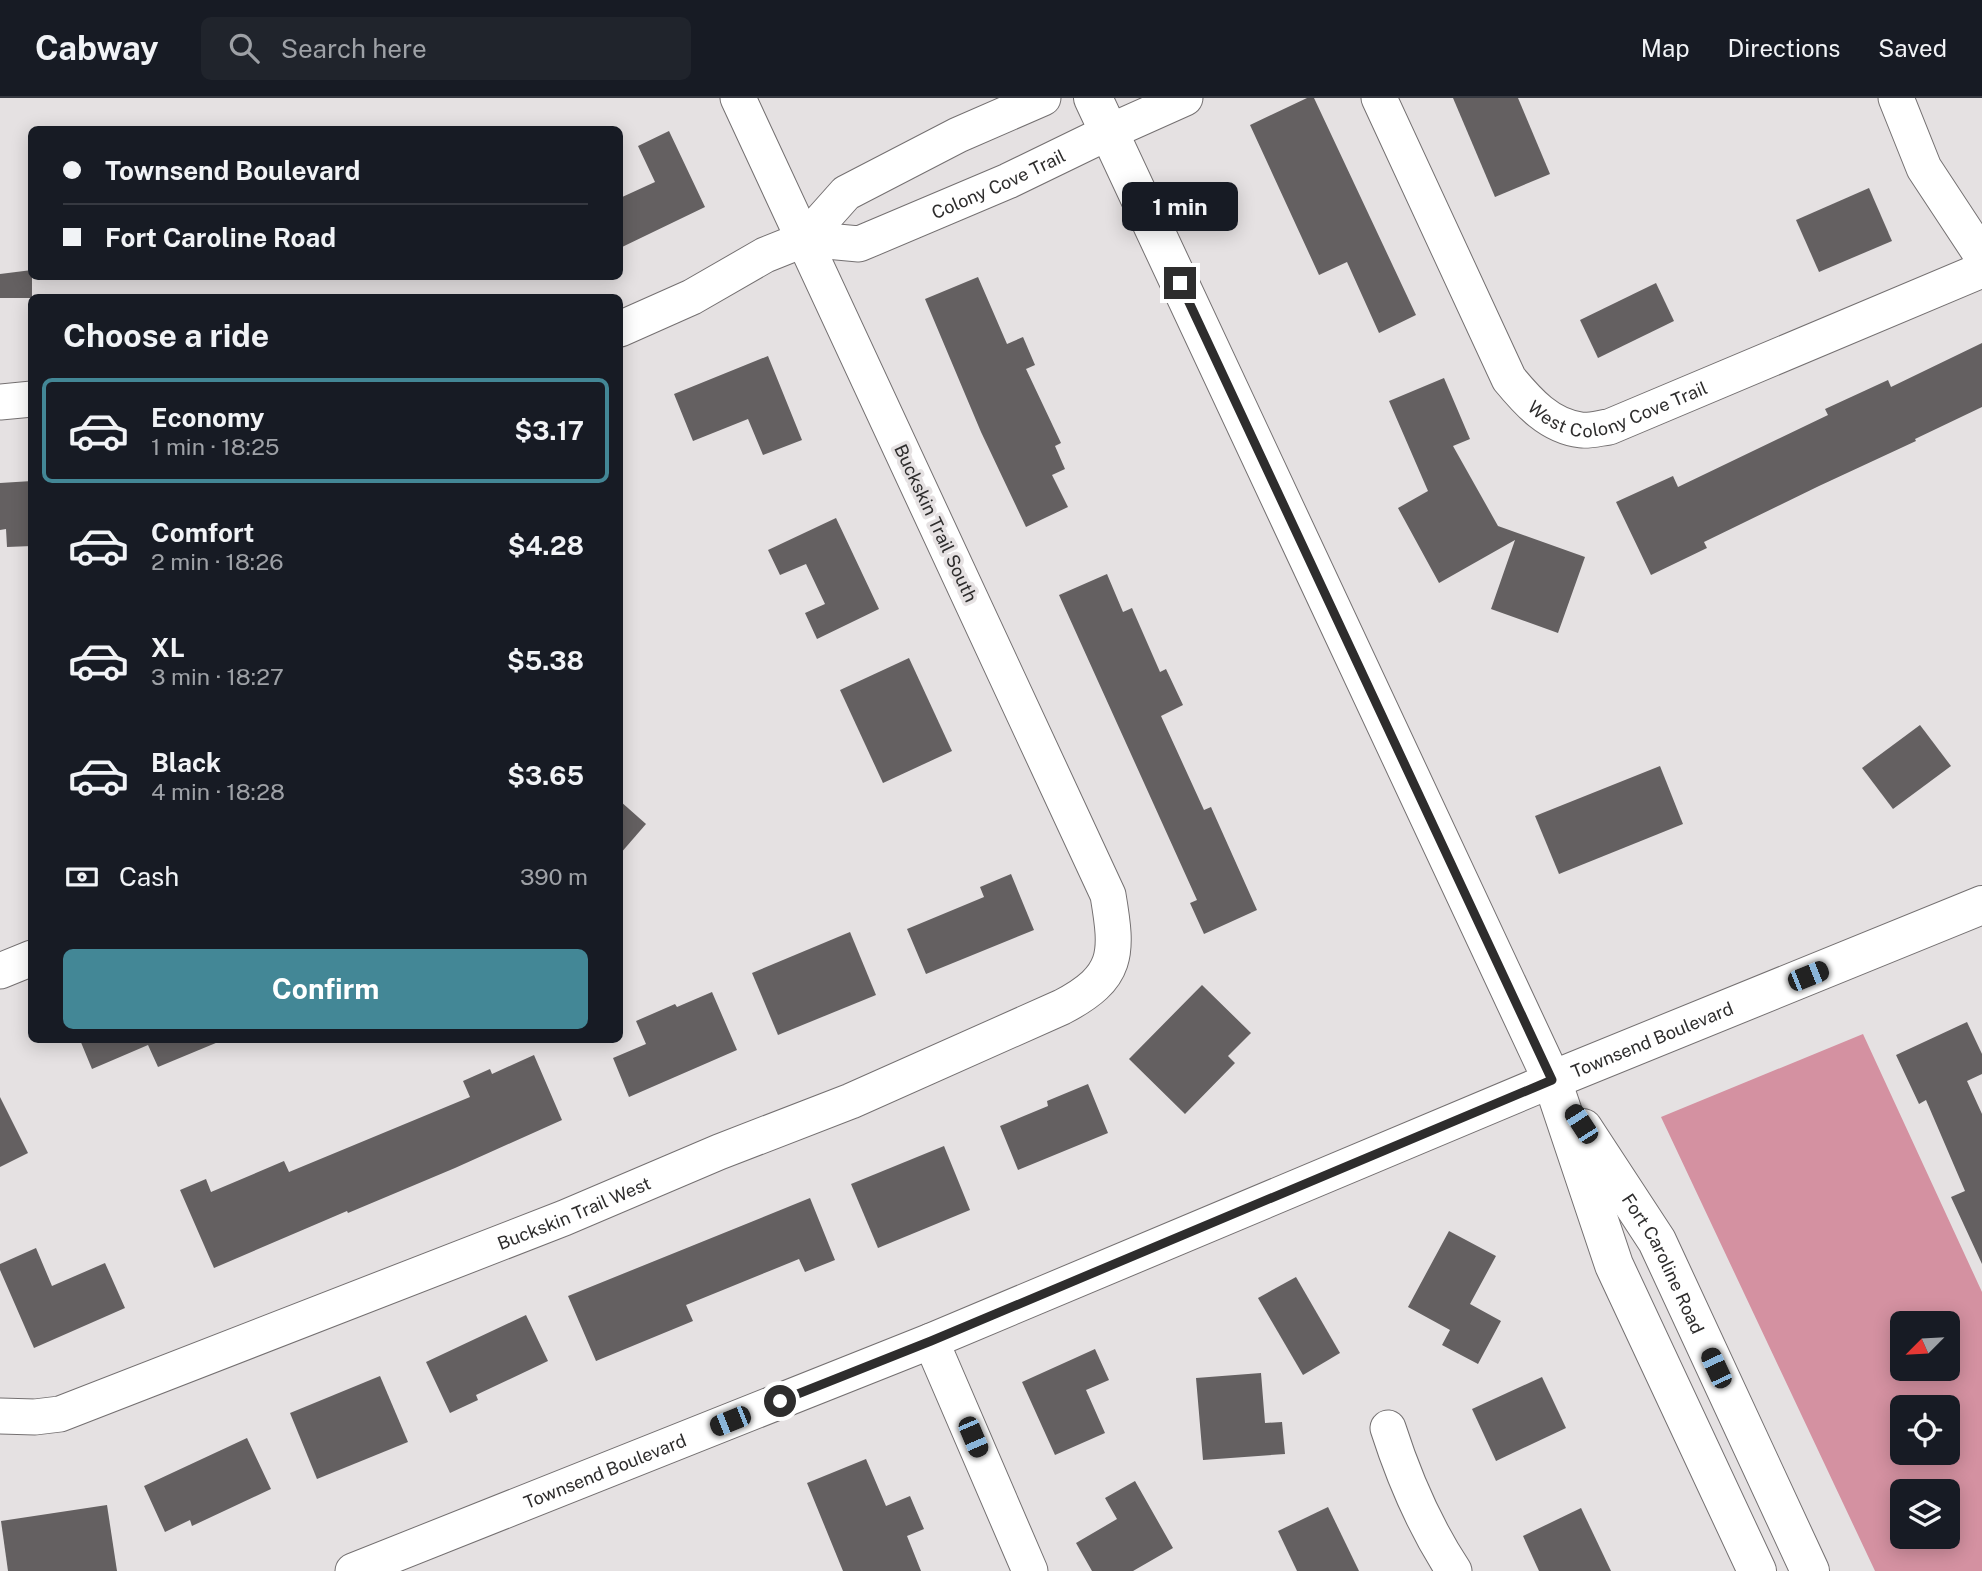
<!DOCTYPE html>
<html lang="en">
<head>
<meta charset="utf-8">
<style>
  body { margin:0; font-family:"Public Sans",sans-serif; background:#20242c; color:#f1f3f6; height:100vh; display:flex; flex-direction:column; font-size:26px; white-space:nowrap }
  * { box-sizing:border-box; margin:0 }
  p { font-size:23px; color:#9ea1a6 }
  .icon { flex:none; width:38px; height:38px; fill:none; stroke:currentColor; stroke-width:2; stroke-linecap:round; stroke-linejoin:round }
  .map { position:relative; flex:1; overflow:hidden }
  .sheet { position:absolute; left:28px; top:196px; width:595px; height:749px; display:flex; flex-direction:column; background:#171b24; border-radius:10px; box-shadow:0 4px 18px #0003 }
  .sheet>* { flex:none }
  .banner { position:absolute; left:28px; top:28px; width:595px; height:154px; border-radius:10px; box-shadow:0 4px 18px #0003; display:grid; align-content:center; height:154px; padding:0 35px; background:#171b24 }
  .needle { width:46px; rotate:246deg }
  .buttons { position:absolute; left:1890px; top:1213px; display:grid; gap:14px }
  .buttons a { display:grid; place-items:center; width:70px; height:70px; border-radius:10px; background:#171b24; box-shadow:0 4px 18px #0003; font-size:35px }
  .end { position:absolute; width:32px; height:32px; margin:-16px; border:9px solid #2e2d2d; background:#fff; box-shadow:0 0 0 4px #fff }
  .from { border-radius:50% }
  .bubble { position:absolute; height:49px; border-radius:10px; background:#171b24; box-shadow:0 4px 18px #0003; font-size:23px; font-weight:700; line-height:49px; text-align:center }
  .car { position:absolute; width:21px; height:42px; margin:-21px -10px; border-radius:9px; box-shadow:0 0 5px 2px #0007; background:linear-gradient(#222 24%,#8ab4d8 0 40%,#222 0 76%,#8ab4d8 0 86%,#222 0) }
  .banner b { display:flex; align-items:center; gap:24px; height:66px; font-size:26px }
  .banner b+b { border-top:2px solid #363941 }
  .banner i { width:18px; height:18px; background:#f1f3f6 }
  ul { padding:0; list-style:none }
  li { display:flex; align-items:center; gap:21px; height:105px; margin:0 14px 10px; padding:0 21px; border:4px solid transparent; border-radius:10px }
  li div { flex:1 }
  li b { display:block; font-size:26px }
  li em { font-style:normal; font-weight:700 }
  li.current { border-color:#438796 }
  li>.icon { width:63px; height:63px; stroke-width:1.5 }
  h2 { padding:0 35px; font-size:32px; line-height:84px }
  .pay { display:flex; align-items:center; gap:18px; height:77px; padding:0 35px; font-size:26px }
  .pay p { margin-inline-start:auto }
  .primary-button { display:flex; gap:14px; margin-top:auto; padding:14px 35px }
  .primary-button a { flex:1; height:80px; border-radius:10px; background:#438796; color:#fff; font-size:28px; font-weight:700; line-height:80px; text-align:center }
  header { display:flex; align-items:center; gap:42px; box-sizing:border-box; height:98px; padding:0 35px; background:#171b24; border-bottom:2px solid #363941 }
  header strong { font-size:33px }
  nav { display:flex; gap:38px; margin-inline-start:auto; font-size:24px }
  .search { width:490px; height:63px; background:#20242c; display:flex; align-items:center; gap:18px; box-sizing:border-box; padding:0 24px; border-radius:10px; color:#9ea1a6; font-size:26px }
  .map>svg:first-child { display:block }
</style>
</head>
<body>
<header>
<strong>Cabway</strong>
<div class="search"><svg class="icon" aria-label="search" viewBox="0 0 24 24"><circle cx="10" cy="10" r="6"/><path d="M15 15l6 6"/></svg>Search here</div>
<nav><a>Map</a><a>Directions</a><a>Saved</a></nav>
</header>
<div class="map">
<svg width="1982" height="1473" viewBox="0 0 1982 1473">
  <rect width="100%" height="100%" fill="#e5e1e2"/>
  <!-- forest -->
  <path fill="#d491a1" fill-rule="evenodd" d="M1863,936L1982,1194V1473H1875L1661,1019ZM1902,1225H1948V1270H1902ZM1902,1309H1948V1354H1902ZM1902,1393H1948V1438H1902Z"/>
  <!-- building -->
  <g fill="#646061">
    <path d="M1307,0H1314L1416,217L1379,235L1347,164L1319,177L1250,27Z"/>
    <path d="M1453,0H1518L1550,76L1495,99Z"/>
    <path d="M669,33L705,109L620,150V100L655,84L638,48Z"/>
    <path d="M1869,90L1892,143L1819,174L1796,122Z"/>
    <path d="M32,172V200H0V176Z"/>
    <path d="M978,179L1007,246L1023,239L1035,267L1026,271L1061,345L1055,348L1065,371L1052,377L1068,409L1026,429L981,334L925,201Z"/>
    <path d="M1656,185L1674,223L1598,260L1580,222Z"/>
    <path d="M1982,245V309L1915,341L1916,343L1819,388L1704,444L1707,450L1651,477L1616,404L1673,378L1678,389L1828,317L1825,311L1888,282L1891,289Z"/>
    <path d="M768,258L802,342L763,357L748,321L693,343L674,296Z"/>
    <path d="M1444,280L1470,341L1453,348L1498,428L1585,459L1558,535L1491,511L1515,442L1439,485L1398,410L1428,393L1389,303Z"/>
    <path d="M32,383V448L7,449L6,431L0,432V385Z"/>
    <path d="M836,420L879,511L817,541L805,515L825,506L806,466L780,477L768,452Z"/>
    <path d="M1107,476L1123,514L1132,510L1160,574L1166,571L1183,607L1161,618L1204,712L1211,709L1257,812L1204,836L1190,805L1197,802L1059,497Z"/>
    <path d="M909,560L952,653L883,685L840,592Z"/>
    <path d="M1920,627L1951,668L1893,711L1862,670Z"/>
    <path d="M1660,668L1683,726L1559,776L1535,718Z"/>
    <path d="M620,703L646,726L620,756Z"/>
    <path d="M1011,776L1034,832L926,876L907,831L984,799L980,789Z"/>
    <path d="M850,834L876,897L778,937L752,875Z"/>
    <path d="M1202,887L1251,935L1228,958L1235,965L1185,1016L1129,961Z"/>
    <path d="M712,894L737,952L629,999L613,960L646,946L636,923L675,906L677,909Z"/>
    <path d="M1967,924L1982,956V976L1967,983L1982,1016V1166L1951,1099L1965,1093L1926,1002L1919,1006L1896,957Z"/>
    <path d="M80,942H223L158,969L148,947L92,971Z"/>
    <path d="M534,957L562,1022L455,1070L348,1115L347,1113L214,1170L180,1092L206,1081L211,1094L284,1063L289,1074L470,999L463,983L490,971L492,976Z"/>
    <path d="M1088,986L1108,1035L1018,1072L1000,1028L1048,1008L1047,1003Z"/>
    <path d="M0,999L28,1055L0,1069Z"/>
    <path d="M944,1048L970,1112L878,1150L851,1086Z"/>
    <path d="M810,1100L835,1162L805,1174L799,1161L686,1207L693,1223L596,1263L568,1198Z"/>
    <path d="M1449,1133L1496,1158L1470,1206L1501,1223L1478,1266L1442,1247L1450,1232L1408,1209Z"/>
    <path d="M36,1150L52,1188L105,1165L125,1210L34,1250L0,1172V1166Z"/>
    <path d="M1296,1179L1340,1255L1303,1277L1258,1200Z"/>
    <path d="M526,1217L548,1263L476,1297L478,1302L450,1315L426,1264Z"/>
    <path d="M1095,1251L1109,1282L1086,1292L1105,1335L1055,1357L1022,1284Z"/>
    <path d="M1261,1275L1265,1325L1282,1324L1285,1356L1203,1362L1196,1280Z"/>
    <path d="M380,1278L408,1344L317,1381L290,1315Z"/>
    <path d="M1542,1279L1566,1330L1496,1363L1472,1311Z"/>
    <path d="M247,1340L271,1391L192,1428L190,1422L165,1434L144,1388Z"/>
    <path d="M866,1361L886,1408L910,1398L924,1431L907,1438L921,1473H843L807,1385Z"/>
    <path d="M1135,1383L1173,1450L1133,1473H1092L1076,1445L1117,1421L1105,1400Z"/>
    <path d="M107,1407L117,1473H8L1,1423Z"/>
    <path d="M1328,1409L1359,1473H1297L1278,1433Z"/>
    <path d="M1581,1410L1611,1473H1539L1523,1438Z"/>
  </g>
  <g fill="none" stroke-linecap="round" stroke-linejoin="round">
    <defs>
      <g id="minor">
        <path id="s1" d="M1379,0L1509,281C1528,304 1549,328 1581,332C1590,333 1600,330 1609,329L1982,172"/>
        <path d="M1896,0L1924,70L1982,158"/>
        <path id="s2" d="M805,141L859,146L1008,83L1109,34L1185,0"/>
        <path d="M620,231L692,199L765,157L805,141L846,95L958,37L1043,0"/>
        <path d="M0,304L32,301"/>
        <path d="M0,873L32,860"/>
        <path d="M931,1243L1030,1473"/>
        <path id="s3" d="M0,1318L35,1319L60,1316L564,1120L719,1054L851,1003L1062,909C1119,879 1118,856 1108,797L738,0"/>
        <path d="M1388,1330C1404,1380 1425,1429 1454,1473"/>
        <path id="s4" d="M353,1473L931,1243L1552,982"/>
      </g>
      <g id="tertiary">
        <path d="M1093,0L1552,982L1614,1167L1757,1473"/>
        <path id="s5" d="M1552,982L1982,807"/>
        <path id="s6" d="M1583,1030L1657,1143L1810,1473"/>
      </g>
    </defs>
    <!-- minor casing -->
    <use href="#minor" stroke="#747071" stroke-width="37"/>
    <!-- tertiary casing -->
    <use href="#tertiary" stroke="#747071" stroke-width="40"/>
    <!-- minor -->
    <use href="#minor" stroke="#fff" stroke-width="35"/>
    <!-- tertiary -->
    <use href="#tertiary" stroke="#fff" stroke-width="38"/>
  </g>
  <g fill="none" stroke-linecap="round" stroke-linejoin="round">
    <!-- route -->
    <path stroke="#2e2d2d" stroke-width="9" d="M780,1303L931,1243L1552,982L1180,185"/>
  </g>
  <g text-anchor="middle" dominant-baseline="central" stroke-width="7" stroke-linejoin="round" paint-order="stroke">
    <!-- street labels -->
    <g font-size="18" fill="#2e2d2d" stroke="#e5e1e2">
      <text stroke="none"><textPath href="#s2" startOffset="206">Colony Cove Trail</textPath></text>
      <text stroke="none"><textPath href="#s1" startOffset="438">West Colony Cove Trail</textPath></text>
      <text transform="translate(936 425) rotate(65)">Buckskin Trail South</text>
      <text stroke="none"><textPath href="#s5" startOffset="108">Townsend Boulevard</textPath></text>
      <text stroke="none"><textPath href="#s3" startOffset="612">Buckskin Trail West</textPath></text>
      <text stroke="none"><textPath href="#s6" startOffset="158">Fort Caroline Road</textPath></text>
      <text stroke="none"><textPath href="#s4" startOffset="271">Townsend Boulevard</textPath></text>
    </g>
  </g>
</svg>
<div class="buttons">
<a><svg class="needle" viewBox="-14 -14 28 28"><path d="M0-13l5 13h-10z" fill="#e53935"/><path d="M0 13l5-13h-10z" fill="#9ea1a6"/></svg></a>
<a><svg class="icon" aria-label="locate" viewBox="0 0 24 24"><circle cx="12" cy="12" r="6"/><path d="M12 2v4M12 18v4M2 12h4M18 12h4"/></svg></a>
<a><svg class="icon" aria-label="layers" viewBox="0 0 24 24"><path d="M12 4l9 5-9 5-9-5zM3 14l9 5 9-5"/></svg></a>
</div>
<i class="end from" style="left:780px;top:1303px"></i>
<i class="end" style="left:1180px;top:185px"></i>
<div class="bubble" style="left:1122px;top:84px;width:116px">1 min</div>
<i class="car" style="left:1808px;top:878px;rotate:68deg"></i>
<i class="car" style="left:1581px;top:1026px;rotate:327deg"></i>
<i class="car" style="left:1716px;top:1270px;rotate:335deg"></i>
<i class="car" style="left:730px;top:1323px;rotate:248deg"></i>
<i class="car" style="left:973px;top:1339px;rotate:157deg"></i>
<div class="banner">
<b><i class="from"></i>Townsend Boulevard</b>
<b><i></i>Fort Caroline Road</b>
</div>
<section class="sheet">
<h2>Choose a ride</h2>
<ul>
<li class="current"><svg class="icon" aria-label="car" viewBox="0 0 24 24"><path d="M5 17H2v-5l4-1 3-4h7l3 4 3 1v5h-3M9 17h6M6 11h13"/><circle cx="7" cy="17" r="2"/><circle cx="17" cy="17" r="2"/></svg><div><b>Economy</b><p>1 min · 18:25</p></div><em>$3.17</em></li>
<li><svg class="icon" aria-label="car" viewBox="0 0 24 24"><path d="M5 17H2v-5l4-1 3-4h7l3 4 3 1v5h-3M9 17h6M6 11h13"/><circle cx="7" cy="17" r="2"/><circle cx="17" cy="17" r="2"/></svg><div><b>Comfort</b><p>2 min · 18:26</p></div><em>$4.28</em></li>
<li><svg class="icon" aria-label="car" viewBox="0 0 24 24"><path d="M5 17H2v-5l4-1 3-4h7l3 4 3 1v5h-3M9 17h6M6 11h13"/><circle cx="7" cy="17" r="2"/><circle cx="17" cy="17" r="2"/></svg><div><b>XL</b><p>3 min · 18:27</p></div><em>$5.38</em></li>
<li><svg class="icon" aria-label="car" viewBox="0 0 24 24"><path d="M5 17H2v-5l4-1 3-4h7l3 4 3 1v5h-3M9 17h6M6 11h13"/><circle cx="7" cy="17" r="2"/><circle cx="17" cy="17" r="2"/></svg><div><b>Black</b><p>4 min · 18:28</p></div><em>$3.65</em></li>
</ul>
<div class="pay"><svg class="icon" aria-label="cash" viewBox="0 0 24 24"><path d="M3 7h18v10H3z"/><circle cx="12" cy="12" r="2"/></svg>Cash<p>390 m</p></div>
<div class="primary-button"><a>Confirm</a></div>
</section>
</div>
</body>
</html>
